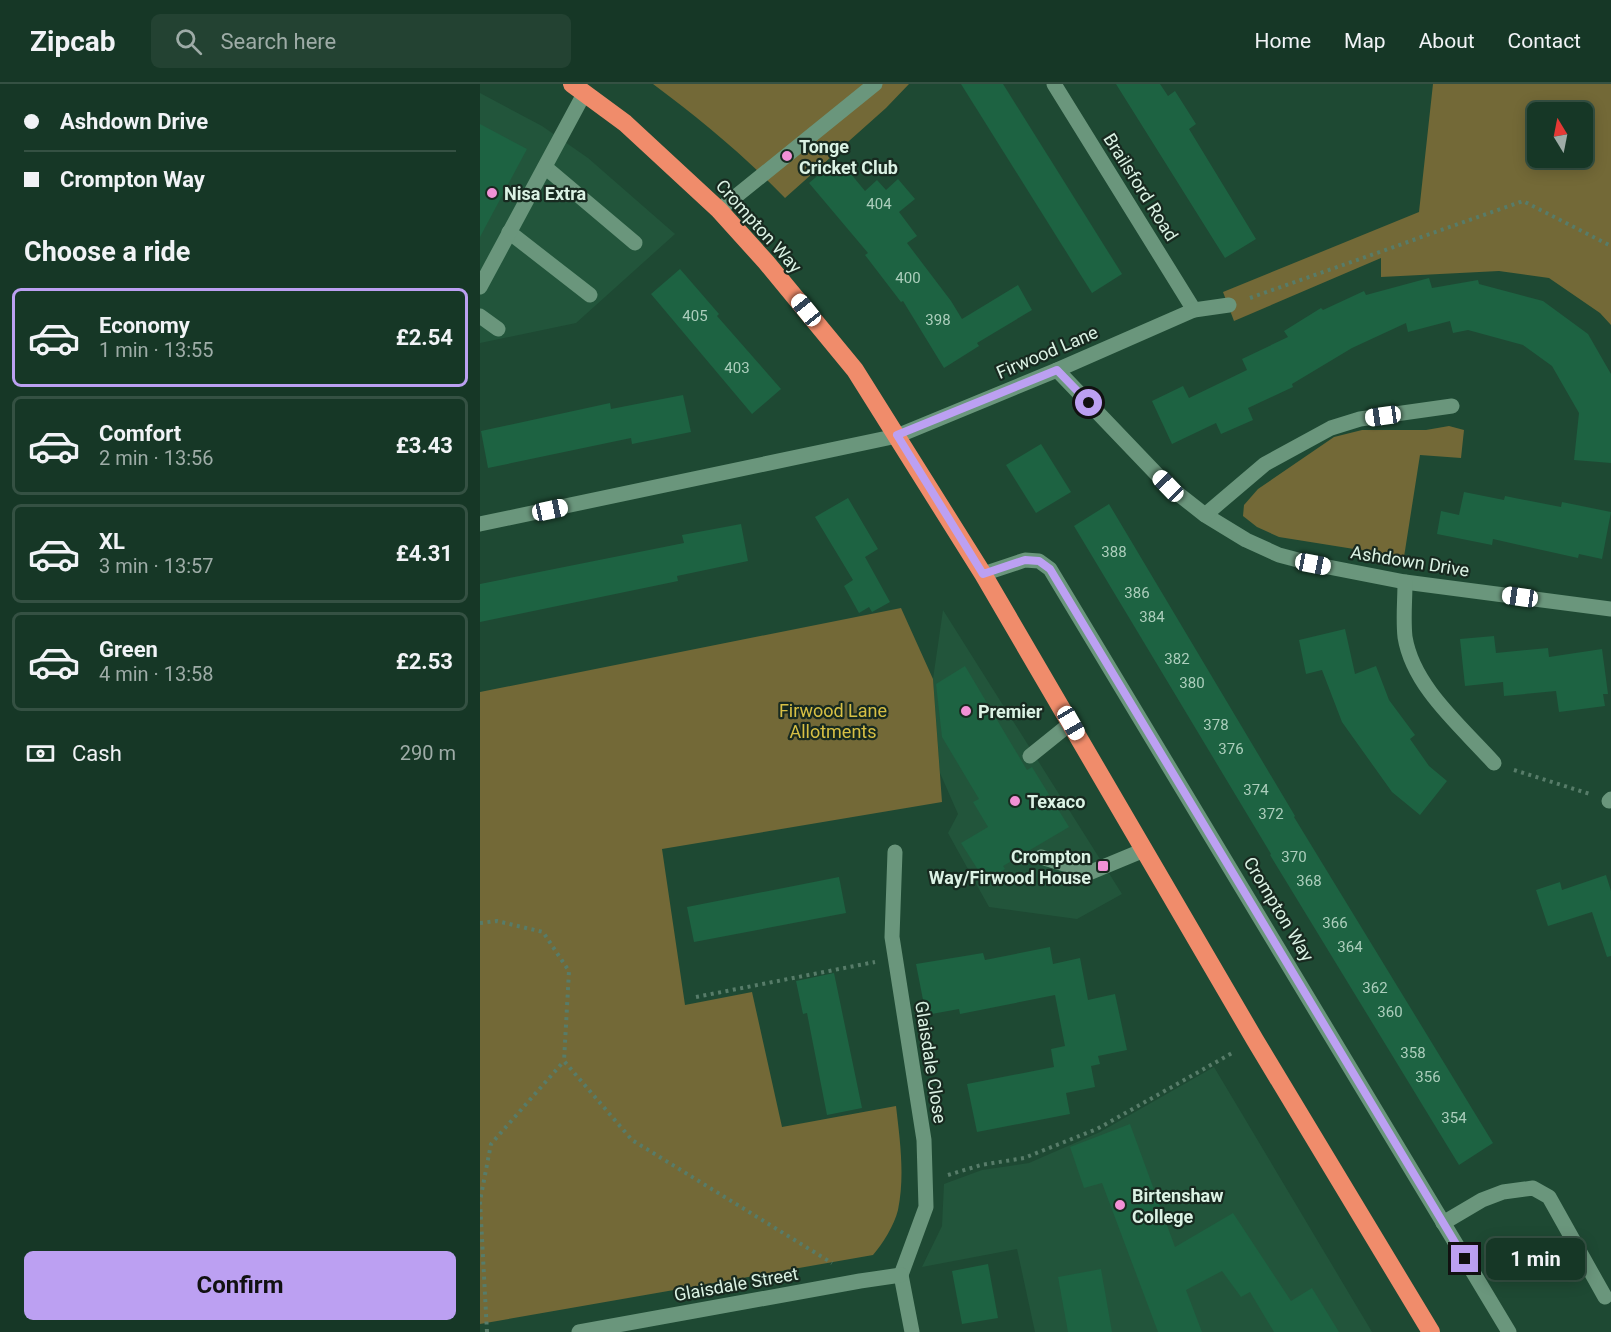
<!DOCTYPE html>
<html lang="en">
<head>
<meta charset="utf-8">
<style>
  body { margin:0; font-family:Roboto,sans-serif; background:#234232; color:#f1f3f6; height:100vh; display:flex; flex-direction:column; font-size:22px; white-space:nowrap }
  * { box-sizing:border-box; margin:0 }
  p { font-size:20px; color:#9eaca7 }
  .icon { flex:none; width:33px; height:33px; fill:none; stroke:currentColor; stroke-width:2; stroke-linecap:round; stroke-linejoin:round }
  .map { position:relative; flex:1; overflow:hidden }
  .sheet { display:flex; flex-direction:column; background:#163726; width:480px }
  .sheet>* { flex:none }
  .banner { display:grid; align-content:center; height:132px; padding:0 24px; background:#163726 }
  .needle { width:39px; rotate:350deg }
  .fabs { position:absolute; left:1047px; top:18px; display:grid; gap:12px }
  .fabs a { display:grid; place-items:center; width:66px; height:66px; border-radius:9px; background:#163726; box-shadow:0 3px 15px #0003,0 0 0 2px #355143; font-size:30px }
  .end { position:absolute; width:27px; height:27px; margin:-14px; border:8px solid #bca0f2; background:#111; box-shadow:0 0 0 3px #111 }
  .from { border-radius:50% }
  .bubble { position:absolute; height:42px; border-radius:9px; background:#163726; box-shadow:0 3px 15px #0003,0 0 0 2px #355143; font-size:20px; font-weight:700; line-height:42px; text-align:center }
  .car { position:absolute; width:18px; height:36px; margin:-18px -9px; border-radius:8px; box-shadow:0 0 4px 2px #0007; background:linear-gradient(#fff 24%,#345 0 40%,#fff 0 76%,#345 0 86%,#fff 0) }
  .banner b { display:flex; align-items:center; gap:21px; height:57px; font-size:22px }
  .banner b+b { border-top:2px solid #355143 }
  .banner i { width:15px; height:15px; background:#f1f3f6 }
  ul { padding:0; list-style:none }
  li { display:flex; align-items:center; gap:18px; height:99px; margin:0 12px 9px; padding:0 12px; border:3px solid #355143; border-radius:9px }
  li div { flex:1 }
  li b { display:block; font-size:22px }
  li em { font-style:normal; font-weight:700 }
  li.selected { border-color:#bca0f2 }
  li>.icon { width:54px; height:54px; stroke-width:1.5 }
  h2 { padding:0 24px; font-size:27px; line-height:72px }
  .pay { display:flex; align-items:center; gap:15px; height:66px; padding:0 24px; font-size:22px }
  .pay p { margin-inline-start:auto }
  .button { display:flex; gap:12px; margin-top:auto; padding:12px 24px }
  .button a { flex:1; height:69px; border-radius:9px; background:#bca0f2; color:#111; font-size:24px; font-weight:700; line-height:69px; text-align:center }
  header { display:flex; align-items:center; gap:36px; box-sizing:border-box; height:84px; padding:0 30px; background:#163726; border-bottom:2px solid #355143 }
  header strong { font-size:28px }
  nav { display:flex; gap:33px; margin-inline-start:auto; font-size:21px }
  .search { width:420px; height:54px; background:#234232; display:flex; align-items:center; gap:15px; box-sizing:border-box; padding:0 21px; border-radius:9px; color:#9eaca7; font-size:22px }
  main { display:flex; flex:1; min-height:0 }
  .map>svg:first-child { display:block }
</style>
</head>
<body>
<header>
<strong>Zipcab</strong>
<div class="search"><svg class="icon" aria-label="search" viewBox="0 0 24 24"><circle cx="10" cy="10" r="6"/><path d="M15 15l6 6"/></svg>Search here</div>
<nav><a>Home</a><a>Map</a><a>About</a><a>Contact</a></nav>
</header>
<main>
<section class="sheet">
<div class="banner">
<b><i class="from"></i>Ashdown Drive</b>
<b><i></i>Crompton Way</b>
</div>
<h2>Choose a ride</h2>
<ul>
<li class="selected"><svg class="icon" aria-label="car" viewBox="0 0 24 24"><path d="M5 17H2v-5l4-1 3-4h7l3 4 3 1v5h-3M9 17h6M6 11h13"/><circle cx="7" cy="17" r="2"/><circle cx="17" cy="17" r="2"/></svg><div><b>Economy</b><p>1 min · 13:55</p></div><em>£2.54</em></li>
<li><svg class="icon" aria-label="car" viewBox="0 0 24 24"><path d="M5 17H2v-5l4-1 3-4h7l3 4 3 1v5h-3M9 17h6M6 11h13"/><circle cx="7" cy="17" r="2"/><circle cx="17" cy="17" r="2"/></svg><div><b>Comfort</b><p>2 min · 13:56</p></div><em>£3.43</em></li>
<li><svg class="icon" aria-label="car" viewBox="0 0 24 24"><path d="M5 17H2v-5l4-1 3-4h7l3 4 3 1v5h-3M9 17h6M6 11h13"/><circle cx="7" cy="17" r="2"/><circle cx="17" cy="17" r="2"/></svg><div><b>XL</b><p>3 min · 13:57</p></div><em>£4.31</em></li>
<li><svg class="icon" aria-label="car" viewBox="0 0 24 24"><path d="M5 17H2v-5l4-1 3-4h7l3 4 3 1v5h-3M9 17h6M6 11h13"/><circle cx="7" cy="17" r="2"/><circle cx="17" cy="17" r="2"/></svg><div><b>Green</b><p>4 min · 13:58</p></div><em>£2.53</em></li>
</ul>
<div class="pay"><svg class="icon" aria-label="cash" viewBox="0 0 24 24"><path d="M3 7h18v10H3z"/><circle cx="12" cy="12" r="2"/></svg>Cash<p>290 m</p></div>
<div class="button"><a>Confirm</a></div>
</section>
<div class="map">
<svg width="1131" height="1248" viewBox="0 0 1131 1248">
  <rect width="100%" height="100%" fill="#1e4933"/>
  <!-- built -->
  <g fill="#22553b">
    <path d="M0,9L62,42L108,74L195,150L96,239L0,259Z"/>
    <path d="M463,526L642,810L597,835L509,823L468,749L478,730L460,689L453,595Z"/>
    <path d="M734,983L892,1248H555L537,1165L442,1183L462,1142L464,1100L502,1086L549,1079L620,1048Z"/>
  </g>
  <!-- green -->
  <g fill="#736937" fill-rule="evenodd">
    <path d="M173,0H429L406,24L305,114C265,72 220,35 173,0Z"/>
    <path d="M953,0H1131V241L1120,229L1069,194L1019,187L901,193V174L754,237L743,208L939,128ZM1058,28H1102V74H1058Z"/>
    <path d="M969,342L984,346L981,374L940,371L924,473L799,453L777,443L763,432L764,421L778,405L854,353L882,346H946Z"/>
    <path d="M421,524L453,595L462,718L182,765L205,921L272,908L302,1043L416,1022C420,1056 425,1092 418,1126C414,1142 403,1159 393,1171L0,1240V608Z"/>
  </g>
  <!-- building -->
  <g fill="#1d6342">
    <path d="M481,0H523L642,190L612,209Z"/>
    <path d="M636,0H680L688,12L695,7L716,40L709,45L776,155L745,174Z"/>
    <path d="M0,40L47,65L0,153Z"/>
    <path d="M348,83L356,92L366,84L385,107L397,96L406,106L418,95L435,115L419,128L437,152L427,159L471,217L482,235L538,201L552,226L497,259L499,262L464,284L423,217L421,218L385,171L388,169L329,99Z"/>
    <path d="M200,185L239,230L237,232L301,305L272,330L171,210Z"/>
    <path d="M949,194L952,204L998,196L999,200L1063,217L1108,250L1131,290V379L1094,376L1099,329L1072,282L1043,261L988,246L973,249L970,237L928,248L926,239L872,264L812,300L813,303L768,324L773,336L741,350L736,339L692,360L672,317L703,302L709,314L767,286L762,275L808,253L804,247L841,224L843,226L884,207L886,211Z"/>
    <path d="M203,311L211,348L152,360L151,354L8,384L1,347L130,319L131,325Z"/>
    <path d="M561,360L591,408L556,429L526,381Z"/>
    <path d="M984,408L1024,416L1025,412L1081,423L1082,418L1131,428L1122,475L1099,470L1098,474L1013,455L1012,461L957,450L961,427L979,431Z"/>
    <path d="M368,414L398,465L385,473L410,518L392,528L389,523L379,529L364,502L373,496L335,433Z"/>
    <path d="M629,420L815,732L814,733L1013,1059L979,1081L790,771L791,770L594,442Z"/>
    <path d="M261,440L268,477L197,492L198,497L0,538V500L204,459L202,451Z"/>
    <path d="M865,545L875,590L896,582L909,616L935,651L930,655L949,682L967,697L940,731L912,708L862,638L842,586L826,590L819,556Z"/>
    <path d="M1014,552L1016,569L1068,564L1069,573L1122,565L1128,610H1123L1125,622L1079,628L1076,607L1024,612L1023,598L985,602L980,555Z"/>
    <path d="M485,582L547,686L552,683L589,743L523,782L525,785L505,797L481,759L508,743L493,718L499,715L462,653L456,600Z"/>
    <path d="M1126,791L1131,807V872L1127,873L1112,828L1068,842L1056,806L1080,798L1082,806Z"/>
    <path d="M359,793L366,829L214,858L207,823Z"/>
    <path d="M570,863L573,880L600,874L608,916L635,910L647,966L618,972L620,980L611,982L615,1003L586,1009L590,1030L497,1048L487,1000L574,983L571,965L585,962L575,911L480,930L479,925L446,931L436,880L503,869L505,876Z"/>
    <path d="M354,889L382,1024L347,1031L327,929L323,930L316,897Z"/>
    <path d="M650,1040L695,1163L753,1129L811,1217L832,1204L859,1248H794L770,1208L761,1213L742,1187L706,1206L722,1248H678L622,1099L604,1104L590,1063Z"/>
    <path d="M508,1180L518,1234L482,1240L472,1187Z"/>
    <path d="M621,1185L632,1248H588L578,1193Z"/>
  </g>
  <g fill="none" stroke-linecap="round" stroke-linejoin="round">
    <!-- path -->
    <g stroke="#577c69" stroke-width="4" stroke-dasharray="3 4.5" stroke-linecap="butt">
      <path d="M770,214L1043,117L1131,162"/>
      <path d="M1034,686L1110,710"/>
      <path d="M0,839L17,837L63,848L89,887L84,977L152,1056L352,1179"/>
      <path d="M216,913L395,878"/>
      <path d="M468,1091L501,1081L544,1074L617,1045L754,968"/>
      <path d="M7,1248L0,1117L11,1060L84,977"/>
    </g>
    <!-- lane -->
    <g stroke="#6a967c" stroke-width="15">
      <path d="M65,83L155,159"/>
      <path d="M239,126L395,0"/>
      <path d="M29,148L110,211"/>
      <path d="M0,203L105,8"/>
      <path d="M0,232L18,245"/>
      <path d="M503,490L545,476L559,477L570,485L1029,1248"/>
      <path d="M550,672L591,639"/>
      <path d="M561,773L611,788L664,766"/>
      <path d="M963,1139L1002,1116L1023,1108L1053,1104L1069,1113L1125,1213"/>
    </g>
    <!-- street -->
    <g stroke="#6a967c" stroke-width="15">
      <path d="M574,0L714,226"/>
      <path d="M577,286L688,402L725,431L766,456L799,471L833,480L925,498L1131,525"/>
      <path d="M725,431L785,380L851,344L880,335L972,322"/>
      <path d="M0,440L417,352L577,286L714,226L749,221"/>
      <path d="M925,498C925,516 923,535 925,553C933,603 982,643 1014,679"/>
      <path d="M1129,717L1131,715"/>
      <path d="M415,768L412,853L444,1056L446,1123L421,1191"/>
      <path d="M421,1191L432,1248"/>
      <path d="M99,1248L380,1197L421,1191"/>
    </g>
    <!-- highway -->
    <path stroke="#f08c6b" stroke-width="18" d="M92,0L145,39L239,126L286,178L375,286L503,490L775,956L951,1248"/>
  </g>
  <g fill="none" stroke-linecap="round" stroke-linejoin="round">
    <!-- route -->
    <path stroke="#bca0f2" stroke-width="8" d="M609,319L577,286L417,351L503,490L545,476L559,477L570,485L985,1175"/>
  </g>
  <!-- markers -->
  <g fill="#f291d6" stroke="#182a20" stroke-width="2">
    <circle cx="307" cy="72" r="6"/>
    <circle cx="12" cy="109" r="6"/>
    <circle cx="486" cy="627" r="6"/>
    <circle cx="535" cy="717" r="6"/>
    <rect x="617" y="776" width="12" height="12" rx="3"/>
    <circle cx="640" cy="1121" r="6"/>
  </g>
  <g text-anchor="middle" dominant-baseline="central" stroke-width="4.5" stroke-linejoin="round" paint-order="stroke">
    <!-- number labels -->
    <g font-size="15" fill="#accebc">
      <text x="399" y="120">404</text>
      <text x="428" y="194">400</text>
      <text x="215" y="232">405</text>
      <text x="458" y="236">398</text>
      <text x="257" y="284">403</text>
      <text x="634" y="468">388</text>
      <text x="657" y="509">386</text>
      <text x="672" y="533">384</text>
      <text x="697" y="575">382</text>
      <text x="712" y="599">380</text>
      <text x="736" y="641">378</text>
      <text x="751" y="665">376</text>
      <text x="776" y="706">374</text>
      <text x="791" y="730">372</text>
      <text x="814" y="773">370</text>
      <text x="829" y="797">368</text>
      <text x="855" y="839">366</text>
      <text x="870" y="863">364</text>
      <text x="895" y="904">362</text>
      <text x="910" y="928">360</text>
      <text x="933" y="969">358</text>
      <text x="948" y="993">356</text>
      <text x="974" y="1034">354</text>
    </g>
    <!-- poi labels -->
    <g font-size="18" font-weight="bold" fill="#dbf2e4" stroke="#182a20" text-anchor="start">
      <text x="319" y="62">Tonge<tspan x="319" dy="21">Cricket Club</tspan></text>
      <text x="24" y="109">Nisa Extra</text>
      <text x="498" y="627">Premier</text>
      <text x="547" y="717">Texaco</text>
      <text x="611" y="772" text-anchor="end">Crompton<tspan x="611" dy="21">Way/Firwood House</tspan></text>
      <text x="652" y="1111">Birtenshaw<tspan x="652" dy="21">College</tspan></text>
    </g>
    <!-- street labels -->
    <g font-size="18" fill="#dbf2e4" stroke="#182a20">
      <text transform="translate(661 103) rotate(58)">Brailsford Road</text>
      <text transform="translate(279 142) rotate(48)">Crompton Way</text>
      <text transform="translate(567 268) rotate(-23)">Firwood Lane</text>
      <text transform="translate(930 477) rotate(9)">Ashdown Drive</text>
      <text transform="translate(799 825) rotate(59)">Crompton Way</text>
      <text transform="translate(451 978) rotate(81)">Glaisdale Close</text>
      <text transform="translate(256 1200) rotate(-10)">Glaisdale Street</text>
    </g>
    <!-- park labels -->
    <g font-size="18" fill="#d7c045" stroke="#182a20">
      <text x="353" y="626">Firwood Lane<tspan x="353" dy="21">Allotments</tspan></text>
    </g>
  </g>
</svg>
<div class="fabs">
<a><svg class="needle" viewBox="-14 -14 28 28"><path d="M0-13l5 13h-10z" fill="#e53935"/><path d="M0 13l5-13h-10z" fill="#9eaca7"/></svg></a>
</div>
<i class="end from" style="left:609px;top:319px"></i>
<i class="end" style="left:985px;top:1175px"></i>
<div class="bubble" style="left:1006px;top:1154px;width:99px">1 min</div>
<i class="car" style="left:326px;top:226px;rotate:321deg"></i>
<i class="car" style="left:903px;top:332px;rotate:262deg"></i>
<i class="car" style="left:688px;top:402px;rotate:316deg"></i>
<i class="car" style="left:70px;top:426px;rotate:78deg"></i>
<i class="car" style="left:833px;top:480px;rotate:101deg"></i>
<i class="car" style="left:1040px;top:513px;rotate:278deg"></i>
<i class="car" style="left:591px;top:639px;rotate:150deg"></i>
</div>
</main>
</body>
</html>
